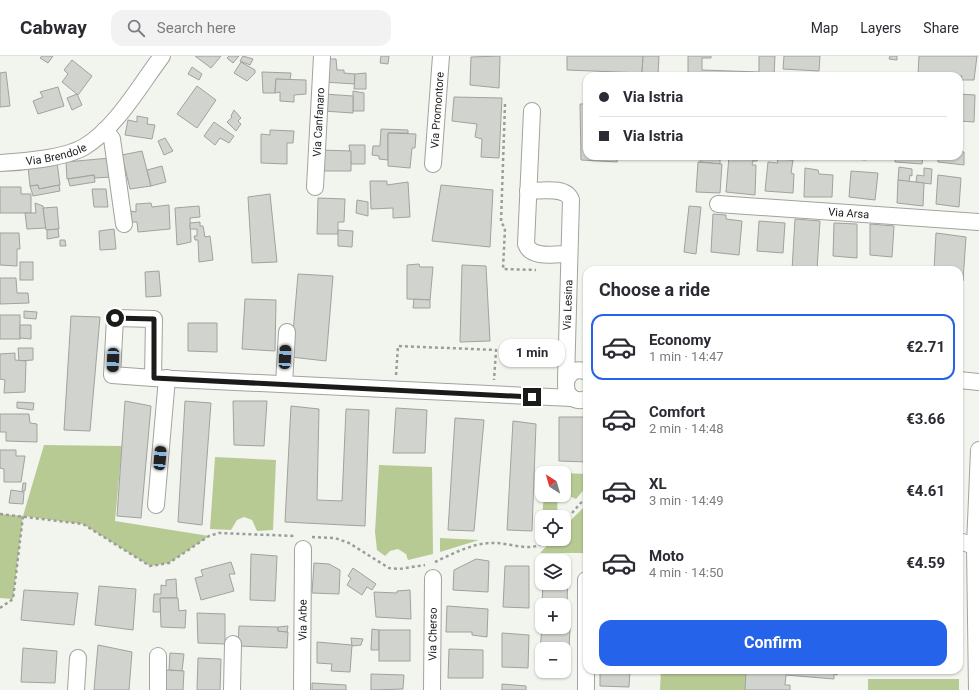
<!DOCTYPE html>
<html lang="en">
<head>
<meta charset="utf-8">
<style>
  body { margin:0; font-family:Roboto,sans-serif; background:#f2f2f3; color:#2b2b33; height:100vh; display:flex; flex-direction:column; font-size:15px; white-space:nowrap }
  * { box-sizing:border-box; margin:0 }
  p { font-size:13px; color:#7c7c81 }
  .icon { flex:none; width:22px; height:22px; fill:none; stroke:currentColor; stroke-width:2; stroke-linecap:round; stroke-linejoin:round }
  .map { position:relative; flex:1; overflow:hidden }
  .panel { position:absolute; left:583px; top:210px; width:380px; height:408px; display:flex; flex-direction:column; background:#fff; border-radius:12px; box-shadow:0 1px 3px #0004 }
  .panel>* { flex:none }
  .top-card { position:absolute; left:583px; top:16px; width:380px; height:88px; border-radius:12px; box-shadow:0 1px 3px #0004; display:grid; align-content:center; height:88px; padding:0 16px; background:#fff }
  .needle { width:26px; rotate:323deg }
  .fabs { position:absolute; left:535px; top:410px; display:grid; gap:8px }
  .fabs a { display:grid; place-items:center; width:36px; height:36px; border-radius:8px; background:#fff; box-shadow:0 1px 3px #0004; font-size:20px }
  .end { position:absolute; width:18px; height:18px; margin:-9px; border:5px solid #1b1c1a; background:#fff; box-shadow:0 0 0 2px #fff }
  .from { border-radius:50% }
  .bubble { position:absolute; height:28px; border-radius:12px; background:#fff; box-shadow:0 1px 3px #0004; font-size:13px; font-weight:700; line-height:28px; text-align:center }
  .car { position:absolute; width:12px; height:24px; margin:-12px -6px; border-radius:5px; box-shadow:0 0 3px 1px #0007; background:linear-gradient(#222 24%,#8ab4d8 0 40%,#222 0 76%,#8ab4d8 0 86%,#222 0) }
  .top-card b { display:flex; align-items:center; gap:14px; height:38px; font-size:15px }
  .top-card b+b { border-top:1px solid #e1e1e2 }
  .top-card i { width:10px; height:10px; background:#2b2b33 }
  ul { padding:0; list-style:none }
  li { display:flex; align-items:center; gap:12px; height:66px; margin:0 8px 6px; padding:0 8px; border:2px solid transparent; border-radius:12px }
  li div { flex:1 }
  li b { display:block; font-size:15px }
  li em { font-style:normal; font-weight:700 }
  li.current { border-color:#2563eb }
  li>.icon { width:36px; height:36px; stroke-width:1.5 }
  h2 { padding:0 16px; font-size:18px; line-height:48px }
  .button { display:flex; gap:8px; margin-top:auto; padding:8px 16px }
  .button a { flex:1; height:46px; border-radius:12px; background:#2563eb; color:#fff; font-size:16px; font-weight:700; line-height:46px; text-align:center }
  header { display:flex; align-items:center; gap:24px; box-sizing:border-box; height:56px; padding:0 20px; background:#fff; border-bottom:1px solid #e1e1e2 }
  header strong { font-size:19px }
  nav { display:flex; gap:22px; margin-inline-start:auto; font-size:14px }
  .search { width:280px; height:36px; background:#f2f2f3; display:flex; align-items:center; gap:10px; box-sizing:border-box; padding:0 14px; border-radius:12px; color:#7c7c81; font-size:15px }
  .map>svg:first-child { display:block }
</style>
</head>
<body>
<header>
<strong>Cabway</strong>
<div class="search"><svg class="icon" aria-label="search" viewBox="0 0 24 24"><circle cx="10" cy="10" r="6"/><path d="M15 15l6 6"/></svg>Search here</div>
<nav><a>Map</a><a>Layers</a><a>Share</a></nav>
</header>
<div class="map">
<svg width="979" height="634" viewBox="0 0 979 634">
  <rect width="100%" height="100%" fill="#f2f4ee"/>
  <!-- green -->
  <g fill="#b8ca94">
    <path d="M44,389L122,390L115,465L209,480L169,507L150,510L83,468L23,460L13,543L0,542V458L23,460Z"/>
    <path d="M215,401L276,404L273,474L257,475L252,464L244,461L237,464L231,474L210,473Z"/>
    <path d="M379,409L432,411L433,498L408,504L406,498L398,493L390,495L385,500L377,494L375,476Z"/>
    <path d="M564,417L587,418V430L576,443L567,439C554,443 557,452 559,461H542L544,439H564Z"/>
    <path d="M584,451H587V497H540L553,483H564V471Z"/>
    <path d="M440,482L479,484L440,496Z"/>
    <path d="M661,614H746L745,634H660Z"/>
    <rect x="868" y="623" width="91" height="11"/>
  </g>
  <!-- building -->
  <g fill="#d1d3ce" stroke="#a0a29d">
    <path d="M42,0H53L48,7L40,2Z"/>
    <path d="M195,0H221L211,12Z"/>
    <path d="M229,0H239L233,7L227,2Z"/>
    <path d="M243,0L253,3L250,9L240,5Z"/>
    <path d="M381,0H389L388,8L380,7Z"/>
    <path d="M500,0L499,32L470,29L471,1Z"/>
    <path d="M567,0H643L642,17L567,14Z"/>
    <path d="M643,0H659L658,18L642,17Z"/>
    <path d="M688,0H711V2H702V14L759,16V0H775L774,20H688Z"/>
    <path d="M784,0H820L819,15L783,13Z"/>
    <path d="M890,0H897V4L889,3Z"/>
    <path d="M919,0H977L974,24H961L962,20H959L918,19Z"/>
    <path d="M325,3H336L337,14H344V17L355,18V28L324,26Z"/>
    <path d="M72,4L92,20L78,39L62,26L68,18L64,14Z"/>
    <path d="M241,6L255,14V17L247,25L234,17Z"/>
    <path d="M192,11L202,18L199,24L188,18Z"/>
    <path d="M6,16L10,50L0,51V17Z"/>
    <path d="M262,16L291,17L290,24L276,23L275,37H263Z"/>
    <path d="M366,17V33H354L355,18Z"/>
    <path d="M276,23L306,24V38L294,39V46L280,45V36L275,37Z"/>
    <path d="M197,30L216,44L197,72L177,58Z"/>
    <path d="M58,31L64,50L38,58L33,45L43,41L40,36Z"/>
    <path d="M353,35L364,37V55H353Z"/>
    <path d="M77,38L82,49L72,54L67,42Z"/>
    <path d="M324,38L353,40V57L323,55Z"/>
    <path d="M959,38L975,39L974,66L959,65Z"/>
    <path d="M454,41L502,42L499,102L481,101L482,83L475,81L477,68L452,65Z"/>
    <path d="M580,48H587V100H618L617,106L581,104Z"/>
    <path d="M234,54L241,62L238,65L241,68L236,75L227,66L232,61L231,60Z"/>
    <path d="M137,60L148,62L147,68L155,69L152,83L125,79L128,64L137,66Z"/>
    <path d="M214,66L234,80L229,87L220,82L215,89L204,80Z"/>
    <path d="M381,73L408,74V77H388V104L379,103V100L372,99L373,90H380Z"/>
    <path d="M270,74L294,75L293,87H287V108L261,107V78L270,79Z"/>
    <path d="M388,77L416,78L415,92H412L410,112L388,110Z"/>
    <path d="M165,82L173,95L164,99L158,85Z"/>
    <path d="M349,89H365V108H351Z"/>
    <path d="M320,94L351,95V115H321Z"/>
    <path d="M142,95L151,130L130,133L122,99Z"/>
    <path d="M959,95L964,96V109L938,106V100H959Z"/>
    <path d="M701,100H720V108L700,106Z"/>
    <path d="M729,100L754,101L752,109H756L755,139L726,136Z"/>
    <path d="M742,100H760L757,105H753L754,101Z"/>
    <path d="M844,100H866V104L844,102Z"/>
    <path d="M895,100H923L922,108L895,106Z"/>
    <path d="M110,102L111,121L95,122L94,119L67,123L66,106Z"/>
    <path d="M777,103L793,104L791,117L794,118L793,137L765,135L768,106L778,107Z"/>
    <path d="M57,106L60,129L39,133L38,129L30,130L28,111Z"/>
    <path d="M698,106L722,108L720,137L696,136Z"/>
    <path d="M162,110L166,126L151,130L147,114Z"/>
    <path d="M899,111L912,113V120L910,119L909,126L898,124Z"/>
    <path d="M805,112L818,114L819,118L833,119L832,141H804Z"/>
    <path d="M924,112L932,113L931,128L916,126L917,119L924,120Z"/>
    <path d="M851,115L878,117L875,144L849,141Z"/>
    <path d="M94,119L95,126L70,130L68,123Z"/>
    <path d="M938,119L961,122L959,151L936,148Z"/>
    <path d="M898,124L924,127L923,150L897,147Z"/>
    <path d="M370,125H387V129L408,126L410,161L393,162V152L371,153Z"/>
    <path d="M38,129L39,133L59,129L60,135L33,140L30,130Z"/>
    <path d="M441,129L493,134L490,191L432,185Z"/>
    <path d="M0,131H21V138H31V157H0Z"/>
    <path d="M92,133H106L108,151H94Z"/>
    <path d="M270,138L277,206L252,207L248,141Z"/>
    <path d="M318,142L345,143L344,166H338V178H317Z"/>
    <path d="M357,144L368,146V160L356,157Z"/>
    <path d="M35,147L43,150L46,172L27,173L25,157H36Z"/>
    <path d="M151,147L152,151L169,149L170,173L138,176L137,166H131V155L136,156V148Z"/>
    <path d="M199,150L200,161L190,162L191,186L177,189L175,152Z"/>
    <path d="M689,150L701,151L696,198L684,196Z"/>
    <path d="M57,151L59,173L46,174L43,152Z"/>
    <path d="M713,158L726,159V163L742,165L739,199L711,196Z"/>
    <path d="M795,163L820,165L817,214H792Z"/>
    <path d="M759,165L785,167L783,197L757,195Z"/>
    <path d="M200,166V170H203L205,181L210,180L213,204L199,206L198,184H195L194,180H197V173H190V167Z"/>
    <path d="M834,167L857,168V202L833,200Z"/>
    <path d="M870,168L894,170L892,201L870,199Z"/>
    <path d="M58,173L59,181L47,183V174Z"/>
    <path d="M114,173L116,193L100,194L99,175Z"/>
    <path d="M338,174L353,175L352,191L338,190Z"/>
    <path d="M0,177H19L20,193H17V210L0,209Z"/>
    <path d="M936,177L966,181L963,225L959,224V214H934Z"/>
    <path d="M60,184H65L66,190H60Z"/>
    <rect x="20" y="206" width="13" height="18"/>
    <path d="M419,208L420,211H433L430,244L407,243V209Z"/>
    <path d="M462,209L486,210L490,285L460,286Z"/>
    <path d="M159,215L161,240L146,241L145,216Z"/>
    <path d="M298,218L333,220L326,305L291,301Z"/>
    <path d="M0,222H16L17,237H28L29,247L0,248Z"/>
    <path d="M245,243L276,244L275,295L242,293Z"/>
    <path d="M414,243L430,244V252H413Z"/>
    <path d="M24,255L37,256L36,263L24,262Z"/>
    <rect x="0" y="259" width="20" height="24"/>
    <path d="M71,260L100,261L90,375L64,374Z"/>
    <path d="M188,267H217V296L188,295Z"/>
    <path d="M20,269H31V283L20,282Z"/>
    <path d="M18,292H33V304L19,305Z"/>
    <path d="M15,297V304L26,305L25,336L4,337L5,324L0,323V298Z"/>
    <path d="M125,345L151,350L141,462L117,460Z"/>
    <path d="M185,345L211,347L202,469L178,466Z"/>
    <path d="M233,345H267L264,390L234,389Z"/>
    <path d="M17,346L34,347L33,354L17,352Z"/>
    <path d="M291,350L319,353L317,444L342,445L346,353L369,354L365,470L285,466Z"/>
    <path d="M396,352L427,354L425,397H393Z"/>
    <path d="M0,358H29L30,367L37,368V386L6,385V376H0Z"/>
    <path d="M559,361H587V406L559,405Z"/>
    <path d="M455,362L484,364L474,475L448,474Z"/>
    <path d="M513,365L536,368L532,475L507,474Z"/>
    <path d="M0,394H16V400H25L21,426H4V413L0,412Z"/>
    <path d="M23,427H26L25,435H22Z"/>
    <path d="M11,434L24,436L23,448L9,447Z"/>
    <path d="M251,498L277,500L275,545L250,544Z"/>
    <path d="M476,503L489,505L488,536L453,534L454,514Z"/>
    <path d="M231,506L235,518H229L234,535L201,544L195,522L203,520L201,514Z"/>
    <path d="M314,507L329,508L340,514L339,538L312,537Z"/>
    <path d="M505,510H529V552L503,551Z"/>
    <path d="M353,512L376,528L372,534L367,531L362,539L347,529L351,522L348,520Z"/>
    <path d="M564,514H568L567,548L542,547L543,527H564Z"/>
    <path d="M176,523L177,542H160L161,556H153L154,538H161V529L166,530V524Z"/>
    <path d="M99,530L136,533L133,574L95,569Z"/>
    <path d="M24,534L78,537L74,569L21,564Z"/>
    <path d="M410,534L411,563L376,561L374,536L397,537V535Z"/>
    <path d="M160,542H178L179,555L186,554L185,572L161,571Z"/>
    <path d="M447,550L488,553L487,581L472,579V576H446Z"/>
    <path d="M197,557L225,558V588L198,587Z"/>
    <path d="M538,564H542V571L563,572L538,571Z"/>
    <path d="M239,570L278,571V575L288,576L287,592L238,590Z"/>
    <path d="M288,570L287,576L278,575V571Z"/>
    <path d="M542,571L570,572L569,593L540,594Z"/>
    <path d="M372,573L379,574V594H371Z"/>
    <rect x="379" y="574" width="31" height="31"/>
    <path d="M502,577L529,579L528,612L502,611Z"/>
    <path d="M351,582L363,583L361,589L352,590Z"/>
    <path d="M317,586L352,589L350,616L331,615L332,608L317,607Z"/>
    <path d="M98,589L132,596L129,634H94Z"/>
    <path d="M23,592L57,595L55,627L21,626Z"/>
    <path d="M449,593L483,594V622H448Z"/>
    <path d="M170,597L184,598L182,615L169,614Z"/>
    <path d="M198,602L221,603L220,634H197Z"/>
    <path d="M166,614L184,615L183,634H166Z"/>
    <path d="M600,614H630L629,631L600,630Z"/>
    <path d="M746,614H837V619L834,618V623L786,619L785,629H790V634H745Z"/>
    <path d="M371,618L404,619L403,633L371,634Z"/>
    <path d="M312,627L346,629V634H312Z"/>
    <path d="M502,628L526,630V634H502Z"/>
  </g>
  <g fill="none" stroke-linecap="round" stroke-linejoin="round">
    <defs>
      <g id="minor">
        <path d="M532,55L526,188C531,203 556,198 569,198"/>
        <path d="M105,74L112,83L124,168"/>
        <path id="s1" d="M0,107C23,106 65,102 84,91C116,72 140,29 162,0"/>
        <path id="s2" d="M433,108L441,0"/>
        <path id="s3" d="M315,131L322,0"/>
        <path d="M528,135C541,135 566,130 571,144L566,324"/>
        <path id="s4" d="M718,148L979,166"/>
        <path d="M587,316C560,305 558,352 587,343"/>
        <path d="M153,322L154,263L115,262L112,319L153,322L572,342"/>
        <path d="M959,324L979,326"/>
        <path d="M284,328L287,276"/>
        <path d="M156,449L167,322"/>
        <path d="M959,485L975,490"/>
        <path d="M76,634L78,602"/>
        <path d="M158,634V600"/>
        <path d="M232,634L233,588"/>
        <path id="s5" d="M302,634L303,493"/>
        <path id="s6" d="M432,634L433,522"/>
        <path d="M586,634V524"/>
        <path d="M977,634L975,490L979,394"/>
      </g>
    </defs>
    <!-- minor casing -->
    <use href="#minor" stroke="#a2a39e" stroke-width="18"/>
    <!-- path -->
    <g stroke="#9b9d98" stroke-width="2.5" stroke-dasharray="3 3" stroke-linecap="butt">
      <path d="M505,48L501,166L505,172L503,213L536,214"/>
      <path d="M396,319L398,290L496,294L494,324"/>
      <path d="M0,458L83,468L150,510L169,507L209,480L219,477L295,480"/>
      <path d="M564,466L587,440"/>
      <path d="M312,481L335,482L349,487L389,512L399,513L425,509"/>
      <path d="M435,506C452,498 473,487 492,487C511,486 533,499 548,483"/>
      <path d="M0,552L13,543L23,460"/>
    </g>
    <!-- minor -->
    <use href="#minor" stroke="#fff" stroke-width="16"/>
  </g>
  <g fill="none" stroke-linecap="round" stroke-linejoin="round">
    <!-- route -->
    <path stroke="#1b1c1a" stroke-width="5" d="M115,262L154,263V322L532,341"/>
  </g>
  <g text-anchor="middle" dominant-baseline="central" stroke-width="4" stroke-linejoin="round" paint-order="stroke">
    <!-- street labels -->
    <g font-size="11" fill="#1b1c1a" stroke="#fff">
      <text stroke="none"><textPath href="#s2" startOffset="54">Via Promontore</textPath></text>
      <text stroke="none"><textPath href="#s3" startOffset="65">Via Canfanaro</textPath></text>
      <text stroke="none"><textPath href="#s1" startOffset="57">Via Brendole</textPath></text>
      <text stroke="none"><textPath href="#s4" startOffset="131">Via Arsa</textPath></text>
      <text transform="translate(568 249) rotate(-88)">Via Lesina</text>
      <text stroke="none"><textPath href="#s5" startOffset="70">Via Arbe</textPath></text>
      <text stroke="none"><textPath href="#s6" startOffset="56">Via Cherso</textPath></text>
    </g>
  </g>
</svg>
<div class="fabs">
<a><svg class="needle" viewBox="-14 -14 28 28"><path d="M0-13l5 13h-10z" fill="#e53935"/><path d="M0 13l5-13h-10z" fill="#7c7c81"/></svg></a>
<a><svg class="icon" aria-label="locate" viewBox="0 0 24 24"><circle cx="12" cy="12" r="6"/><path d="M12 2v4M12 18v4M2 12h4M18 12h4"/></svg></a>
<a><svg class="icon" aria-label="layers" viewBox="0 0 24 24"><path d="M12 4l9 5-9 5-9-5zM3 14l9 5 9-5"/></svg></a>
<a>+</a>
<a>−</a>
</div>
<i class="end from" style="left:115px;top:262px"></i>
<i class="end" style="left:532px;top:341px"></i>
<div class="bubble" style="left:499px;top:283px;width:66px">1 min</div>
<i class="car" style="left:285px;top:301px;rotate:3deg"></i>
<i class="car" style="left:113px;top:304px;rotate:182deg"></i>
<i class="car" style="left:160px;top:402px;rotate:5deg"></i>
<div class="top-card">
<b><i class="from"></i>Via Istria</b>
<b><i></i>Via Istria</b>
</div>
<section class="panel">
<h2>Choose a ride</h2>
<ul>
<li class="current"><svg class="icon" aria-label="car" viewBox="0 0 24 24"><path d="M5 17H2v-5l4-1 3-4h7l3 4 3 1v5h-3M9 17h6M6 11h13"/><circle cx="7" cy="17" r="2"/><circle cx="17" cy="17" r="2"/></svg><div><b>Economy</b><p>1 min · 14:47</p></div><em>€2.71</em></li>
<li><svg class="icon" aria-label="car" viewBox="0 0 24 24"><path d="M5 17H2v-5l4-1 3-4h7l3 4 3 1v5h-3M9 17h6M6 11h13"/><circle cx="7" cy="17" r="2"/><circle cx="17" cy="17" r="2"/></svg><div><b>Comfort</b><p>2 min · 14:48</p></div><em>€3.66</em></li>
<li><svg class="icon" aria-label="car" viewBox="0 0 24 24"><path d="M5 17H2v-5l4-1 3-4h7l3 4 3 1v5h-3M9 17h6M6 11h13"/><circle cx="7" cy="17" r="2"/><circle cx="17" cy="17" r="2"/></svg><div><b>XL</b><p>3 min · 14:49</p></div><em>€4.61</em></li>
<li><svg class="icon" aria-label="car" viewBox="0 0 24 24"><path d="M5 17H2v-5l4-1 3-4h7l3 4 3 1v5h-3M9 17h6M6 11h13"/><circle cx="7" cy="17" r="2"/><circle cx="17" cy="17" r="2"/></svg><div><b>Moto</b><p>4 min · 14:50</p></div><em>€4.59</em></li>
</ul>
<div class="button"><a>Confirm</a></div>
</section>
</div>
</body>
</html>
